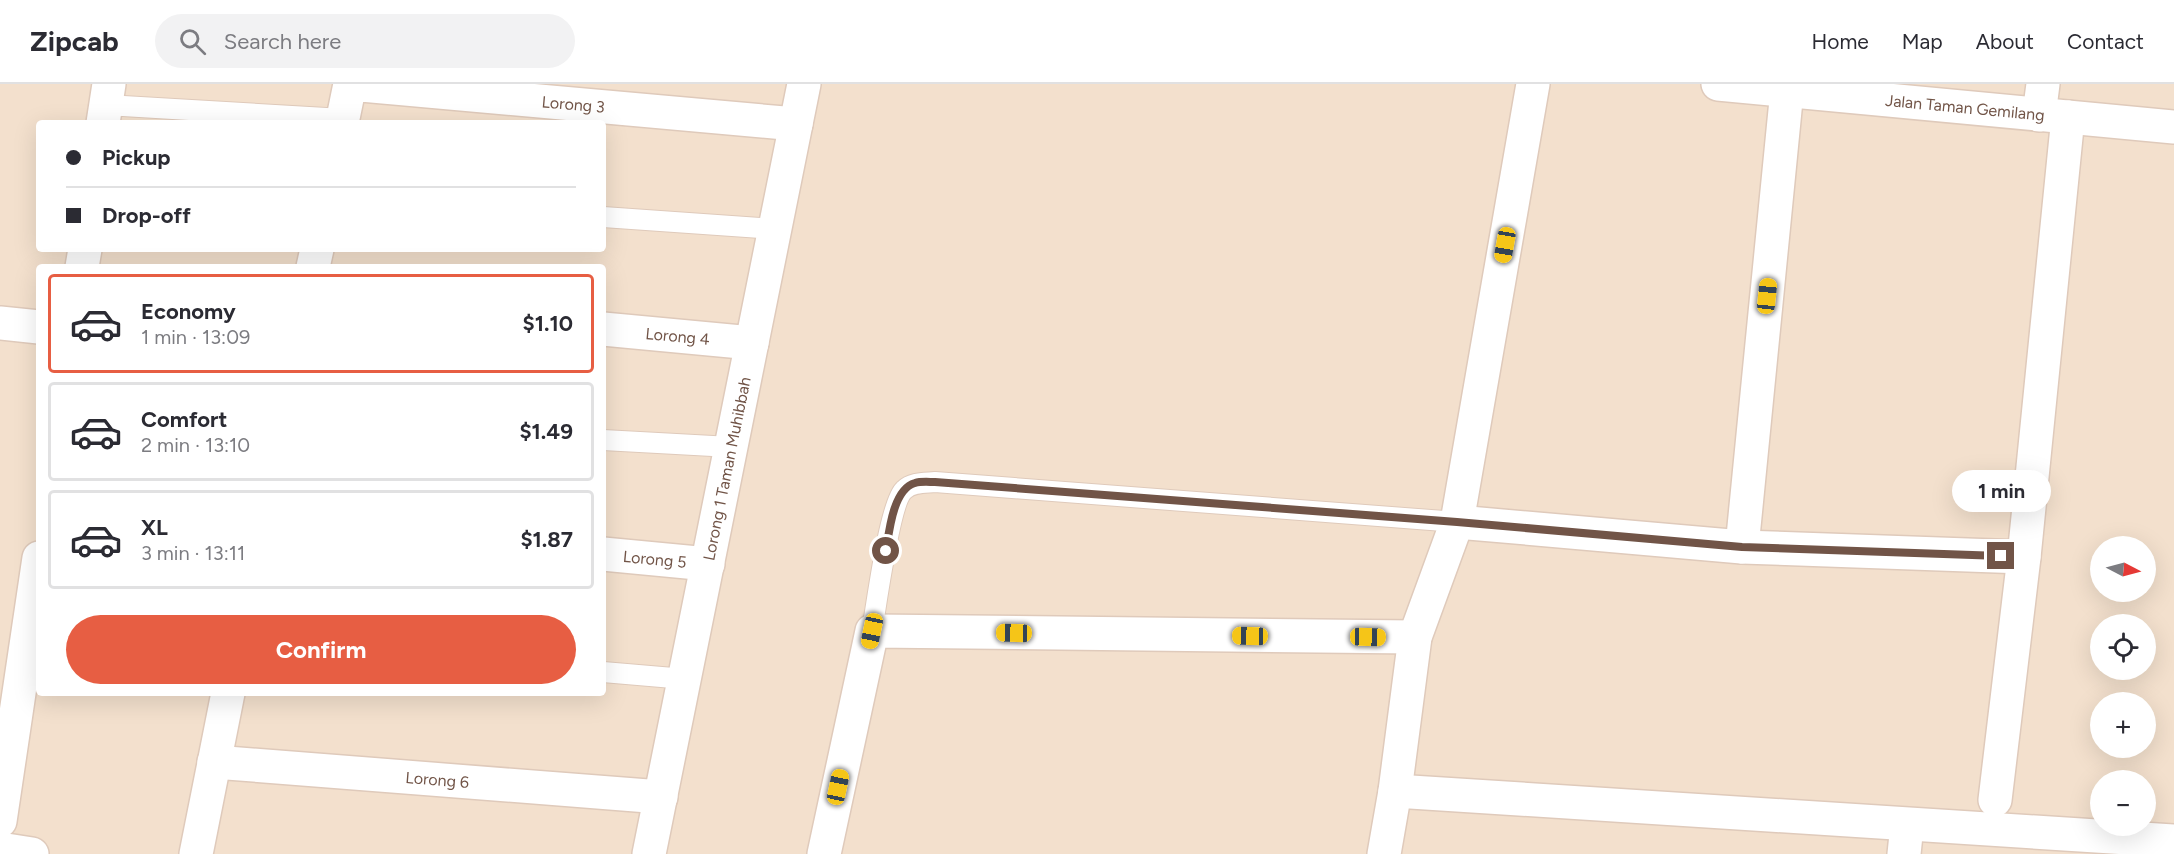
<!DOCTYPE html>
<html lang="en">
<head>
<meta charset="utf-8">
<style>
  body { margin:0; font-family:Figtree,sans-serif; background:#f2f2f3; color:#2b2b33; height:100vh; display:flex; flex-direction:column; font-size:22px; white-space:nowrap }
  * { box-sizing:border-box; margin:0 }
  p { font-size:20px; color:#7c7c81 }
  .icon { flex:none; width:33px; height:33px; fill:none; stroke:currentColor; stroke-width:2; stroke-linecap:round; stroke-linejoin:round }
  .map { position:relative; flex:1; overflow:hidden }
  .drawer { position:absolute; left:36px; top:180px; width:570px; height:432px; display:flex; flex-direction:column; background:#fff; border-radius:6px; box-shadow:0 6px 24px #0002 }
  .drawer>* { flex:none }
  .banner { position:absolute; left:36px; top:36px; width:570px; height:132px; border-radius:6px; box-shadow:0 6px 24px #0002; display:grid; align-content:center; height:132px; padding:0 30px; background:#fff }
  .needle { width:39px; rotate:96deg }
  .buttons { position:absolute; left:2090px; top:452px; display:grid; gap:12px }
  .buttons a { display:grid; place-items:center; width:66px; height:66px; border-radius:50%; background:#fff; box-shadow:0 6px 24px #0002; font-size:30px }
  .end { position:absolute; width:27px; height:27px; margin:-14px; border:8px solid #715447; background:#fff; box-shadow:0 0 0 3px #fff }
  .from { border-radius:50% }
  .bubble { position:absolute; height:42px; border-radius:21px; background:#fff; box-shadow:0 6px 24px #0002; font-size:20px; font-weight:700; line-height:42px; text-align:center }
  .car { position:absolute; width:18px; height:36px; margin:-18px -9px; border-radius:8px; box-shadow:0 0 4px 2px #0007; background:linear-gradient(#f5c518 24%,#345 0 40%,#f5c518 0 76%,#345 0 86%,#f5c518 0) }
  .banner b { display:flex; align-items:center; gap:21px; height:57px; font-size:22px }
  .banner b+b { border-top:2px solid #e1e1e2 }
  .banner i { width:15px; height:15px; background:#2b2b33 }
  ul { padding:10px 0 0; list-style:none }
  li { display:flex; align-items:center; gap:18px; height:99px; margin:0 12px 9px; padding:0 18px; border:3px solid #e1e1e2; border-radius:6px }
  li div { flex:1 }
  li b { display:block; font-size:22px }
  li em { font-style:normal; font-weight:700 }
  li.selected { border-color:#e75e43 }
  li>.icon { width:54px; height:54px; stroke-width:1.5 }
  .primary-button { display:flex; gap:12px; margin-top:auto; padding:12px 30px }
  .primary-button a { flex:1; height:69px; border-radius:36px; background:#e75e43; color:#fff; font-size:24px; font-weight:700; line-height:69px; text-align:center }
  header { display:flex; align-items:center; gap:36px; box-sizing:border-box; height:84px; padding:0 30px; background:#fff; border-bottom:2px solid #e1e1e2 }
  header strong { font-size:28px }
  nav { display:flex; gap:33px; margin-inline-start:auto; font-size:21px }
  .search { width:420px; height:54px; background:#f2f2f3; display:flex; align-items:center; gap:15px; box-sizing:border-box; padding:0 21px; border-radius:33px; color:#7c7c81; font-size:22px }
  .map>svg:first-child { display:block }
</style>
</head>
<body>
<header>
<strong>Zipcab</strong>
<div class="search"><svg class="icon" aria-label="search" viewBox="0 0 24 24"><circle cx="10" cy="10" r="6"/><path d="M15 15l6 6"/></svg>Search here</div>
<nav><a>Home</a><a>Map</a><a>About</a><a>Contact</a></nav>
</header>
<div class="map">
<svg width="2174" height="770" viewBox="0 0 2174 770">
  <rect width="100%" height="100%" fill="#fcefdf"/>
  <!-- residential -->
  <path fill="#f3e0cd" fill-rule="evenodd" d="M0,0H2174V770H0ZM39,39H603V165H39ZM39,183H603V609H39ZM2100,462H2145V507H2100ZM2100,540H2145V585H2100ZM2100,618H2145V663H2100ZM2100,696H2145V741H2100Z"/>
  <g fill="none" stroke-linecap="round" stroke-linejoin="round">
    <defs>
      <g id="lane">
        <path d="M106,21L343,35"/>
        <path d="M603,133L775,145"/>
        <path d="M603,356L731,363"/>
        <path d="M872,547C876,523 890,418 904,406C912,398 924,399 935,398L1457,438"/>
        <path d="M603,588L685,595"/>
      </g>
      <g id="street">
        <path id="s1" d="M1718,0L2174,43"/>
        <path d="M2039,31L2043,0"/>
        <path d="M103,39L109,0"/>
        <path id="s2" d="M342,39L350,0L796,40"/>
        <path d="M82,183L85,165"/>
        <path d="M313,183L317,165"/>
        <path d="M0,239L39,243"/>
        <path id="s3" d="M603,245L752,259"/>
        <path d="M1457,438L1742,463L2024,473"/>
        <path d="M1742,463L1787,6"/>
        <path id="s4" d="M603,470L708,480"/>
        <path id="s5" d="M214,678L661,713"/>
        <path d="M1395,707L2174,757"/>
        <path d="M1995,716L2024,473L2068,33"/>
        <path d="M0,737L39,474"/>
        <path d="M0,765L32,770"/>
        <path d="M196,770L228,609"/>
        <path id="s6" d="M649,770L804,0"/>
        <path d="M824,770L872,547L1415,553"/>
        <path d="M1384,770L1395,707L1415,553L1457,438L1533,0"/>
        <path d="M1904,770L1907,741"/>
      </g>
    </defs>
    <!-- lane casing -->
    <use href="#lane" stroke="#dfcabb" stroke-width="22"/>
    <!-- street casing -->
    <use href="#street" stroke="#dfcabb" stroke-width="36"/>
    <!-- lane -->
    <use href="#lane" stroke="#fff" stroke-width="20"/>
    <!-- street -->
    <use href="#street" stroke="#fff" stroke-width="33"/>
  </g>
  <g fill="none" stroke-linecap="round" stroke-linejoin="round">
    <!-- route -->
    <path stroke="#715447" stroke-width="8" d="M886,467C889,448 893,405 915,399C921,397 929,398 935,398L1457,438L1742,463L2001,472"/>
  </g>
  <g text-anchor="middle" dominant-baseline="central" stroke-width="5" stroke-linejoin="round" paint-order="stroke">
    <!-- street labels -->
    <g font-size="16" fill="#715447" stroke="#fff3e5">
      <text stroke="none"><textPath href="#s2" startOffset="264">Lorong 3</textPath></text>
      <text stroke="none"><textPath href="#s1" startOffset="248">Jalan Taman Gemilang</textPath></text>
      <text stroke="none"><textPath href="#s3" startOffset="75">Lorong 4</textPath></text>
      <text stroke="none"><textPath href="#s6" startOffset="393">Lorong 1 Taman Muhibbah</textPath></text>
      <text stroke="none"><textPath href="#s4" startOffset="52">Lorong 5</textPath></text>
      <text stroke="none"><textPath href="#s5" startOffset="224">Lorong 6</textPath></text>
    </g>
  </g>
</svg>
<div class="buttons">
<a><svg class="needle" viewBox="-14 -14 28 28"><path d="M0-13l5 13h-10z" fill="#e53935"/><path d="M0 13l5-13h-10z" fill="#7c7c81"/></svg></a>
<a><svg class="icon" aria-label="locate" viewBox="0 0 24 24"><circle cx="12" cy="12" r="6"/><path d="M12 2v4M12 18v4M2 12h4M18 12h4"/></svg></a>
<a>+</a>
<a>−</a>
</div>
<i class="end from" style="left:886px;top:467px"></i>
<i class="end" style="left:2001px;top:472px"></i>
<div class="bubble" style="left:1952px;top:386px;width:99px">1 min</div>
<i class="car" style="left:1505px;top:161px;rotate:190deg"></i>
<i class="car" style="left:1767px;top:212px;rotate:6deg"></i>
<i class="car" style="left:872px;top:547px;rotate:192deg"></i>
<i class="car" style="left:1014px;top:549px;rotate:271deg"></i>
<i class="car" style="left:1250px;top:552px;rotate:271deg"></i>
<i class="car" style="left:1368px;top:553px;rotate:91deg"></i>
<i class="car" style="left:838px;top:703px;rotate:12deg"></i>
<div class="banner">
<b><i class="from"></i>Pickup</b>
<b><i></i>Drop-off</b>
</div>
<section class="drawer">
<ul>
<li class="selected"><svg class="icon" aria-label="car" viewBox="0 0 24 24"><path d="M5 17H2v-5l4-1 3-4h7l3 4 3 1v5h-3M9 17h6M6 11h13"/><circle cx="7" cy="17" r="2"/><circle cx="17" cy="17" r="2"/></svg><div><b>Economy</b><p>1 min · 13:09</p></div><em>$1.10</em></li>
<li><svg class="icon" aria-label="car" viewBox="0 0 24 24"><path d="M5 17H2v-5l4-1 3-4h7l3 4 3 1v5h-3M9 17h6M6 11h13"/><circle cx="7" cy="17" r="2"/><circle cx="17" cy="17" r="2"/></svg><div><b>Comfort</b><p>2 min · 13:10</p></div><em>$1.49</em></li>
<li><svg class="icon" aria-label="car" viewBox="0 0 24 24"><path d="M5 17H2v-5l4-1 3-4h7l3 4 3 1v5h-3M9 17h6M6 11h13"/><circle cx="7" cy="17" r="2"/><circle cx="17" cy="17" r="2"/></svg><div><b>XL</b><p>3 min · 13:11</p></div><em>$1.87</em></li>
</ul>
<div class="primary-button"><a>Confirm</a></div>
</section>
</div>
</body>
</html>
